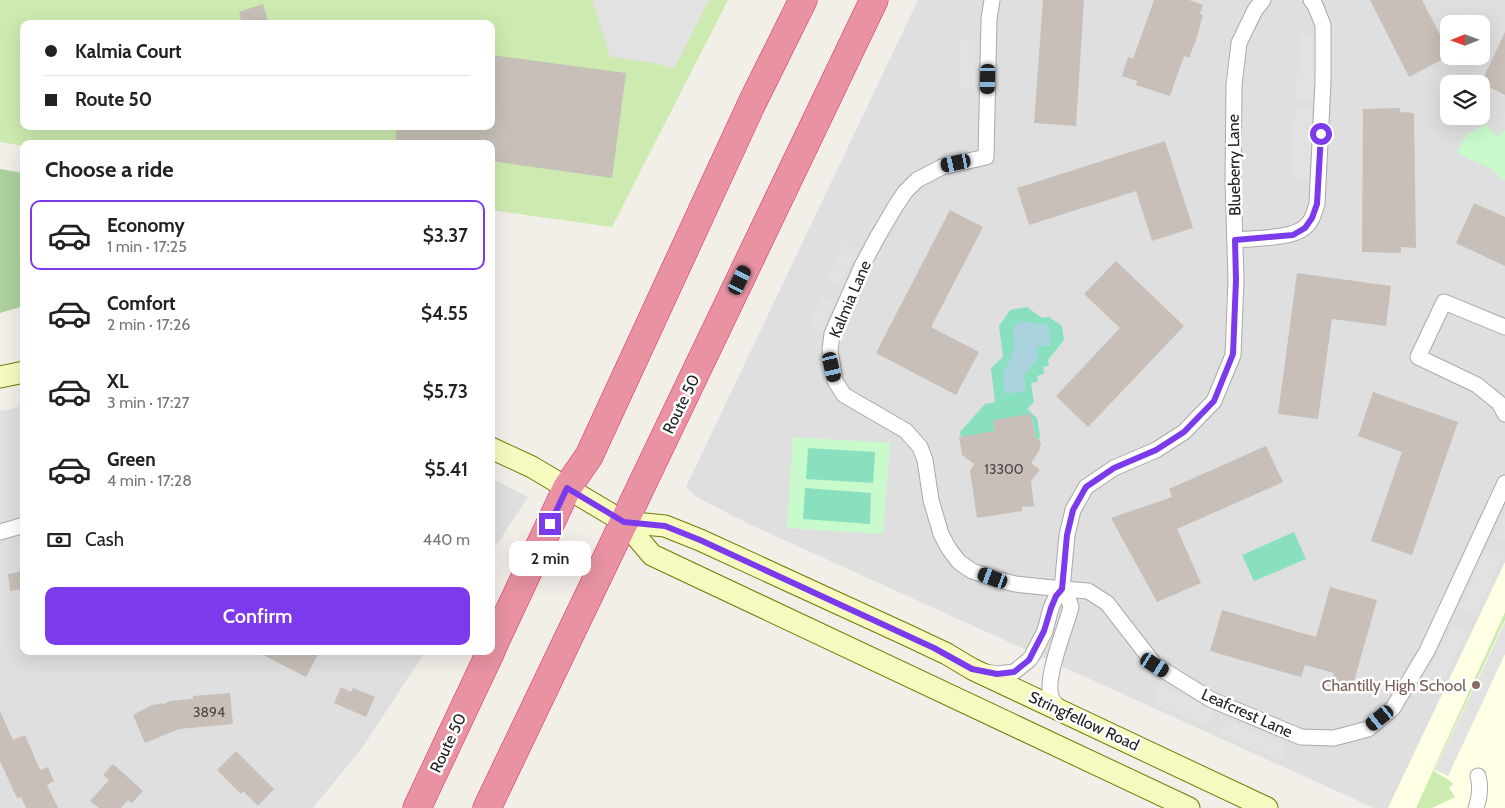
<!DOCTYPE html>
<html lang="en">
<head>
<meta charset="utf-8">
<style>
  body { margin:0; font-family:Cabin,sans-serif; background:#f6f6f6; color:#222; height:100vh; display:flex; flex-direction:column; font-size:19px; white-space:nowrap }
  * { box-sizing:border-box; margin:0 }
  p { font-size:16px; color:#767676 }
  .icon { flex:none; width:28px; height:28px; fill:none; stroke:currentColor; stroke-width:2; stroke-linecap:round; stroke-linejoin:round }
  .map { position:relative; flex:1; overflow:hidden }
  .drawer { position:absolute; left:20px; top:140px; width:475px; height:515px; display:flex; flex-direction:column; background:#fff; border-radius:10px; box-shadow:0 5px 20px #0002 }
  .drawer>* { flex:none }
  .top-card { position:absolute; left:20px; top:20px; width:475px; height:110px; border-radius:10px; box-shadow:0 5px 20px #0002; display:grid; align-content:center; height:110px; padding:0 25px; background:#fff }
  .needle { width:32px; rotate:269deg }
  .buttons { position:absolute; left:1440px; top:15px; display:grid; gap:10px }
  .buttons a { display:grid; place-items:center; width:50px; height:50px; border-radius:10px; background:#fff; box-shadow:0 5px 20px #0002; font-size:25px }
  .end { position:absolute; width:22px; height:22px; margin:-11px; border:6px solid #7c3aed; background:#fff; box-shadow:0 0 0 2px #fff }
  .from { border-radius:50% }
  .bubble { position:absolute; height:35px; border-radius:10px; background:#fff; box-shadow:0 5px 20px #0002; font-size:16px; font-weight:600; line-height:35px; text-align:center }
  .car { position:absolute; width:15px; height:30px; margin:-15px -8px; border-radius:6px; box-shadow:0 0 4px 1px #0007; background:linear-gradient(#222 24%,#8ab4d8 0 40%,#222 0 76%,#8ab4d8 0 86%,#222 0) }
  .top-card b { display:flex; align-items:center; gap:18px; height:48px; font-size:19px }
  .top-card b+b { border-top:1px solid #e0e0e0 }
  .top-card i { width:12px; height:12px; background:#222 }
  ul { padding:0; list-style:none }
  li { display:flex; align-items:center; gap:15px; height:70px; margin:0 10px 8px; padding:0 15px; border:2px solid transparent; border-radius:10px }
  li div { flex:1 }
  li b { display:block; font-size:19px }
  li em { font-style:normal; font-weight:600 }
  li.on { border-color:#7c3aed }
  li>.icon { width:45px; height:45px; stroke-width:1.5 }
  h2 { padding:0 25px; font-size:22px; line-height:60px }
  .pay { display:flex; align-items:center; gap:12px; height:55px; padding:0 25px; font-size:19px }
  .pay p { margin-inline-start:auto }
  .button { display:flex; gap:10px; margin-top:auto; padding:10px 25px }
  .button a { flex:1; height:58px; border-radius:10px; background:#7c3aed; color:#fff; font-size:20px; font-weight:600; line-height:58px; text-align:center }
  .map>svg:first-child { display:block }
</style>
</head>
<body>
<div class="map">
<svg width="1505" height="808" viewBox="0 0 1505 808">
  <rect width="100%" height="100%" fill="#f2efe9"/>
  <!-- residential -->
  <g fill="#e0dfdf" fill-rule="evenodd">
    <path d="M918,0H1505V612L1416,808H1374L751,525L698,498L686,487ZM1449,24H1481V56H1449ZM1449,84H1481V116H1449Z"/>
    <path d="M24,406V651H426L362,748L313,808H0V411Z"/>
    <path d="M491,478L528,497L491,553Z"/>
  </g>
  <!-- education -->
  <path fill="#ffffe5" d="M1505,562V808H1388Z"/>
  <!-- grass -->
  <g fill="#cdebb0" fill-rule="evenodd">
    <path d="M0,0H728L612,227L491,210V144H24V146L0,142ZM24,24H491V126H24Z"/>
    <path d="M1505,612V620L1434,771L1449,780L1453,784L1449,788L1455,797L1432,808H1416Z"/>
  </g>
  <!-- forest -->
  <path fill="#add19e" d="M0,169L24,173V306L0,313Z"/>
  <!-- park -->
  <g fill="#c8facc">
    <path d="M1486,124L1497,137L1505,130V181L1491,169L1457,153L1466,135Z"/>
    <path d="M793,437L890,443L883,534L787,528Z"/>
  </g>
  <!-- pitch -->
  <g fill="#88e0be">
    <path d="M1027,307L1042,318L1049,317L1062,326L1064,340L1048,360L1049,366L1043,367L1044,374L1037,376L1038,382L1031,383L1034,402L1027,409L1037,418L1040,435L1039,440L1035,437L1032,418L1029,415L993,421L995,431L961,437L960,432L985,404L995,402L991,368L1003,357L999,326L1010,310Z"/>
    <path d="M808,448L875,452L873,483L806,479Z"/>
    <path d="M805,488L871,493L870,524L803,519Z"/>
    <path d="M1294,532L1306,559L1254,581L1242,555Z"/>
  </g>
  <!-- parking -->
  <g fill="#e2e2e2">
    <path d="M592,0H709L674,69L654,63L610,57Z"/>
    <path d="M1300,35L1318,36L1313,102L1295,101Z"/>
    <path d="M959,39L975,40V89H959Z"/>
    <path d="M1295,109L1312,110L1309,178H1292Z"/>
    <path d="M845,244L857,250L839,287L827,281Z"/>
    <path d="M822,296L834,301L820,332L808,327Z"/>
    <path d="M1505,513V542L1494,538Z"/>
    <path d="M1485,551L1501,558L1476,616L1460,609Z"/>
    <path d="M1505,622V654L1448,776L1435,770Z"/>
    <path d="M1452,626L1468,633L1438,690L1423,683Z"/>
    <path d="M1160,685L1214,710L1206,727L1152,702Z"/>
    <path d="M1226,720L1286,745L1280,760L1220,734Z"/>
  </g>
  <!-- water -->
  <path fill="#aad3df" d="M1021,321L1038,324H1048L1051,345L1037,347L1038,358L1024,376L1026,391L1005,394L1003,375L1014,349L1013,329L1015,325Z"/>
  <!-- building -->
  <g fill="#c7bfb8">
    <path d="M1043,0H1084L1076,126L1034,123Z"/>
    <path d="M1154,0H1189L1203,5L1200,14L1203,15L1196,40L1189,58L1184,56L1170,96L1136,85L1137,81L1122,76L1128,57L1133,59Z"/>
    <path d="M1370,0H1422L1449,52V56L1409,77Z"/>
    <path d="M263,4L268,21L259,24H242L239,12Z"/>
    <path d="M1505,32V95L1481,83Z"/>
    <path d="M491,55L626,73L612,178L491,161V144H395L397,126H491Z"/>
    <path d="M1400,108V112L1414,113L1416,248L1401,247V253L1362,252L1363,109Z"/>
    <path d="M1165,141L1193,228L1152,241L1136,191L1029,225L1017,188Z"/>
    <path d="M1474,203L1505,217V266L1456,243Z"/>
    <path d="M950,210L983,227L931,327L979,352L956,395L876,353Z"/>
    <path d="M1116,261L1184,326L1088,427L1056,396L1120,328L1084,294Z"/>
    <path d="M1297,273L1391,286L1386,326L1332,319L1318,419L1278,414Z"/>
    <path d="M1373,392L1458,422L1412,555L1371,541L1402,452L1358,436Z"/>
    <path d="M1031,414L1035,437L1041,442L1039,451L1031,463L1040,470L1031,481L1034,506L1022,507V511L977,518L970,471L974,464L962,455L959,437L995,431L993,420Z"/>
    <path d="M1266,446L1283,482L1177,529L1201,583L1157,602L1111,518L1172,497L1169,489Z"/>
    <path d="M24,571V589L10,591L8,574Z"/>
    <path d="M1330,587L1377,600L1351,692L1330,686L1334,673L1305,665L1301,677L1210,651L1222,610L1316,637Z"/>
    <path d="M255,651H320L306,677Z"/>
    <path d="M341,687L351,692L353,688L375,697L366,717L334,703Z"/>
    <path d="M230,693L233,724L179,729L145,743L133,715L154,704L155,705L161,703L162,705L170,701L193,699V696Z"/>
    <path d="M0,711L13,740L25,735L40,770L48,767L54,781L47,785L58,808H26L21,797L17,798L0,761Z"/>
    <path d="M236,751L274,789L258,806L243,791L241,794L217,770Z"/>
    <path d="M113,764L143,791L132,803L128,800L121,808H99L90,801L109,780L103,775Z"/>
  </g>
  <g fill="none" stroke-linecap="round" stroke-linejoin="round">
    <defs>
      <g id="street">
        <path d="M992,0L989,19L986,157L942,167L917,180L905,192L895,207L878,236L862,266L832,334L830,350L835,381L844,395L906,431L920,447L925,460L931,500L941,534L949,549L959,562L972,571L993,578L1015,584L1062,589L1088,591L1107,603L1155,665L1212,700L1301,737L1334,738L1368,729L1393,708L1427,651L1505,483"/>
        <path d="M1235,240C1253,238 1290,239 1304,228C1312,222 1314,213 1317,204L1323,81V25L1315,5L1311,0"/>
        <path d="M1505,327L1444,302L1418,357L1477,385L1499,403L1505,414"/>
        <path d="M0,532L24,525"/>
        <path d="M1062,589L1068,598L1071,607C1066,628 1043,680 1052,699C1054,703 1059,707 1063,710"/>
        <path d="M986,672L997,674L1014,672L1029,660L1032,656L1045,631L1051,608L1056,597L1062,589L1067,535L1073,510L1086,487L1114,468L1156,450L1184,432L1214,401L1233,355L1236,280L1233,181L1234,85L1239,43L1255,10L1263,0"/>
        <path d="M1476,808C1480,797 1481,787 1478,776"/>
      </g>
      <g id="secondary">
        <path d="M0,377L24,372"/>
        <path d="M491,448L532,467L624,522L652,555L1189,808"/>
        <path d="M624,522L665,526L700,540L909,636L947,654L972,669L1267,808"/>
      </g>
      <g id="highway">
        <path d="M491,650L567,488L589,456L752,103L803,0"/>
        <path d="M417,808L491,651"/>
        <path d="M487,808L874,0"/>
      </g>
    </defs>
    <!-- street casing -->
    <use href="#street" stroke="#a9a9a9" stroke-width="17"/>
    <!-- secondary casing -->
    <use href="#secondary" stroke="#707d05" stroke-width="23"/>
    <!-- highway casing -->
    <use href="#highway" stroke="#dc2a67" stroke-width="29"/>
    <!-- street -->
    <use href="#street" stroke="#fff" stroke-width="15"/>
    <!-- secondary -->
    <use href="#secondary" stroke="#f7fabf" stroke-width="21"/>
    <!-- highway -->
    <use href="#highway" stroke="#e892a2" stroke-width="28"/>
  </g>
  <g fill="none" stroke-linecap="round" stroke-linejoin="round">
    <!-- route -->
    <path stroke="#7c3aed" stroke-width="6" d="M550,524L567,488L624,522L665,526L700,540L934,648L972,669L997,674L1014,672L1029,660L1044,631L1051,608L1056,596L1062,589L1067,535L1073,510L1086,487L1114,468L1156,450L1184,432L1214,401L1233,354L1236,280L1235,240L1293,235L1305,228L1312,218L1317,204L1321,134"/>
  </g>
  <!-- markers -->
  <circle fill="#8d6e63" stroke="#fff" stroke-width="2" cx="1476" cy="685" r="5"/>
  <g text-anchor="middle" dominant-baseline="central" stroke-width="5" stroke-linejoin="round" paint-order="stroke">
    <!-- number labels -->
    <g font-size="14" fill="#4b4948">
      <text x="1004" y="469">13300</text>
      <text x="209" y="712">3894</text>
    </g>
    <!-- street labels -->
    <g font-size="16" fill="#222" stroke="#fff">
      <text transform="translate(1234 165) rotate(-91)">Blueberry Lane</text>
      <text transform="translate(850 299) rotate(-67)">Kalmia Lane</text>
      <text transform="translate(681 404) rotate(-64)">Route 50</text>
      <text transform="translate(1247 713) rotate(24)">Leafcrest Lane</text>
      <text transform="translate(1084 721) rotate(25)">Stringfellow Road</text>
      <text transform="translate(448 743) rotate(-65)">Route 50</text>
    </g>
    <!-- education labels -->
    <g font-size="16" fill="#785e54" stroke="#fff" text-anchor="end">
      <text x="1466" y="685">Chantilly High School</text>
    </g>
  </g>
</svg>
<div class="buttons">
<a><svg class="needle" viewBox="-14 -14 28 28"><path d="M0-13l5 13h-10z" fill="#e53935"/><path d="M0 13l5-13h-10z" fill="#767676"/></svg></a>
<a><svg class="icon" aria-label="layers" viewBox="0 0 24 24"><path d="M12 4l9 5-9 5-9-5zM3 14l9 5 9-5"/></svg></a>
</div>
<i class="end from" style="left:1321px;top:134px"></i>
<i class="end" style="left:550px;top:524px"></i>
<div class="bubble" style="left:509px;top:541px;width:82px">2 min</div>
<i class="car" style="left:988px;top:79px;rotate:181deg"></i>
<i class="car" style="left:956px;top:163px;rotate:258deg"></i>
<i class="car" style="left:740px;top:280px;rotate:26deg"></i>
<i class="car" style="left:832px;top:367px;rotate:167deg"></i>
<i class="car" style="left:993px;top:578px;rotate:290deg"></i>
<i class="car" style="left:1155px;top:665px;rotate:122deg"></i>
<i class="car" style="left:1380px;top:718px;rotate:231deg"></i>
<div class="top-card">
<b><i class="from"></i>Kalmia Court</b>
<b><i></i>Route 50</b>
</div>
<section class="drawer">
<h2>Choose a ride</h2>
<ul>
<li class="on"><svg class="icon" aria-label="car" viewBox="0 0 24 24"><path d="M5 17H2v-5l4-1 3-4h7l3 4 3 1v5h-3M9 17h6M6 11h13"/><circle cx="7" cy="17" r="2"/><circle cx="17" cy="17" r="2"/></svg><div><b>Economy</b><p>1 min · 17:25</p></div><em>$3.37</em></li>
<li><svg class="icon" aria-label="car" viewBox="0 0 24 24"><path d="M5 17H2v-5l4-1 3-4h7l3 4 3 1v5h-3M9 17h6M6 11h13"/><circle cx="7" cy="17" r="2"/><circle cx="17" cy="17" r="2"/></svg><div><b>Comfort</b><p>2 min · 17:26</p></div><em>$4.55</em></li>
<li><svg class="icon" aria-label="car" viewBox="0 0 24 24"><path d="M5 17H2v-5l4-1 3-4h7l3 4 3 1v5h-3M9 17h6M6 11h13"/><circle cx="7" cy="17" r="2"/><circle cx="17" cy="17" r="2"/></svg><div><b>XL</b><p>3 min · 17:27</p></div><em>$5.73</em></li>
<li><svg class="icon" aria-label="car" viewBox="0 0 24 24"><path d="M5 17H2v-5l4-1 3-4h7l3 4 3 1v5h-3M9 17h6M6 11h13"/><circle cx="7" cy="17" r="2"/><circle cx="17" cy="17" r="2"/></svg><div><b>Green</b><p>4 min · 17:28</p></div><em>$5.41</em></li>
</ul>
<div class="pay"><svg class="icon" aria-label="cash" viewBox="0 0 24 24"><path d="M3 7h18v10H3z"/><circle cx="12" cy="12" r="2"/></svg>Cash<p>440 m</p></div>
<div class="button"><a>Confirm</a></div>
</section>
</div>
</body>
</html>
